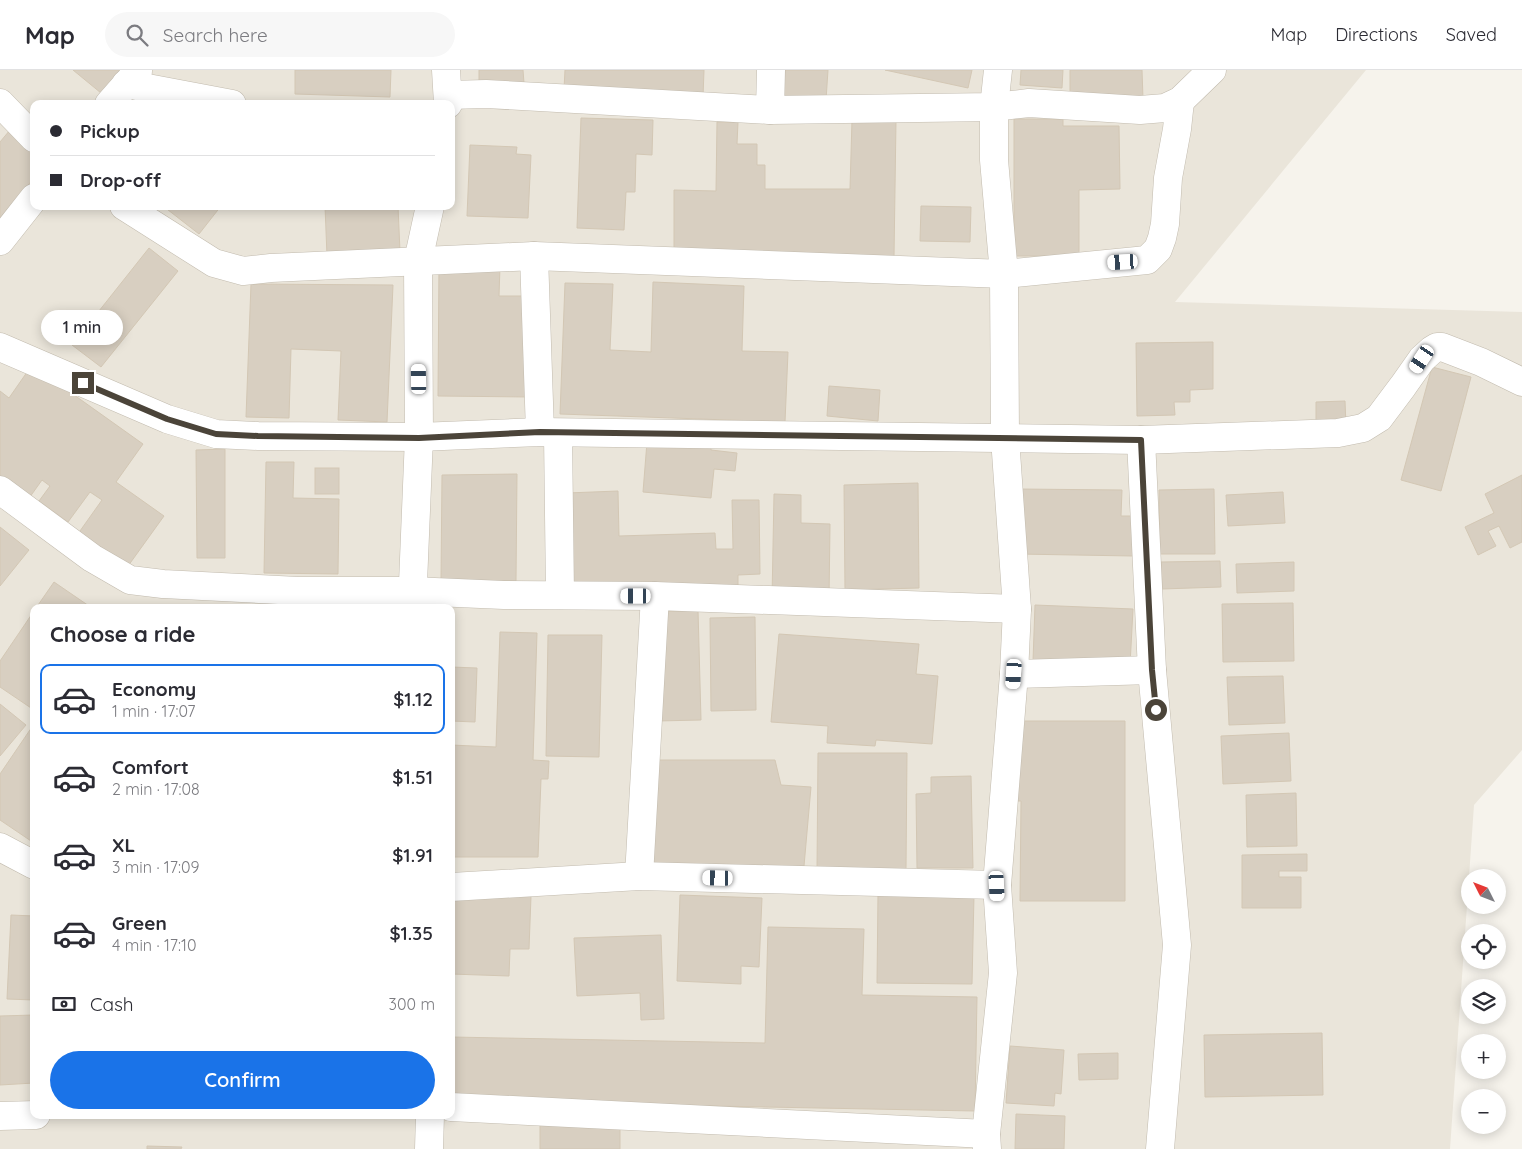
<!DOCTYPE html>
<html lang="en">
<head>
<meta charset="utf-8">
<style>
  body { margin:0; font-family:Quicksand,sans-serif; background:#f7f7f7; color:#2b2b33; height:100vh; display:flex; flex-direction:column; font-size:19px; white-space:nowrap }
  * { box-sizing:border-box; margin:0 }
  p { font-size:16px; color:#7c7c81 }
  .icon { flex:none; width:28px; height:28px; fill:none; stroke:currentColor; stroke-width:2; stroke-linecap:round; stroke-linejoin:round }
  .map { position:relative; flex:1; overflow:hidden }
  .drawer { position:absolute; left:30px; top:534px; width:425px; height:515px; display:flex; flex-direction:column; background:#fff; border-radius:10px; box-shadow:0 2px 12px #0003 }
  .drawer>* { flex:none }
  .hud { position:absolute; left:30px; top:30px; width:425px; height:110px; border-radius:10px; box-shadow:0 2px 12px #0003; display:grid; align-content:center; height:110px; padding:0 20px; background:#fff }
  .needle { width:32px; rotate:312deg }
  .controls { position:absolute; left:1461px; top:799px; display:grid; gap:10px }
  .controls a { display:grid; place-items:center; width:45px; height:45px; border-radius:50%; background:#fff; box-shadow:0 2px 12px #0003; font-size:25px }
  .end { position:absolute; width:22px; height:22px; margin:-11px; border:6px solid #4b4439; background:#fff; box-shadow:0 0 0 2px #fff }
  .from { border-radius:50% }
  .bubble { position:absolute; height:35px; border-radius:18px; background:#fff; box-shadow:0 2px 12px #0003; font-size:16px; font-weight:600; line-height:35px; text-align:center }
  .car { position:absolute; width:15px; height:30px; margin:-15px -8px; border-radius:6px; box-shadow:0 0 4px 1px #0007; background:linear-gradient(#fff 24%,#345 0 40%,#fff 0 76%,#345 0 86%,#fff 0) }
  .hud b { display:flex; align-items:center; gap:18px; height:48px; font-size:19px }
  .hud b+b { border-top:1px solid #e1e1e2 }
  .hud i { width:12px; height:12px; background:#2b2b33 }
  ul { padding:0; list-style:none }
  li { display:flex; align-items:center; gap:15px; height:70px; margin:0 10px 8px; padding:0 10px; border:2px solid transparent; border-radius:10px }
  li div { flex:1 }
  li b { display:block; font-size:19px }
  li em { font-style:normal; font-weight:600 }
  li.current { border-color:#1a73e8 }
  li>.icon { width:45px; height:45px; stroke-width:1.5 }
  h2 { padding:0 20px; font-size:22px; line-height:60px }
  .pay { display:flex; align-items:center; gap:12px; height:55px; padding:0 20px; font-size:19px }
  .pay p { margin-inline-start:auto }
  .cta { display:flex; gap:10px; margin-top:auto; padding:10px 20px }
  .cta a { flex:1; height:58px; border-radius:30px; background:#1a73e8; color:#fff; font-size:20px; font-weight:600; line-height:58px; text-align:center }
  header { display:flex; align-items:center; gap:30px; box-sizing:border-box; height:70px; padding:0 25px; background:#fff; border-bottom:1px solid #e1e1e2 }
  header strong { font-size:24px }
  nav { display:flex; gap:28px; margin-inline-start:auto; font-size:18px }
  .search { width:350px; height:45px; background:#f7f7f7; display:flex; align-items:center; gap:12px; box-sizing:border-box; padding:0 18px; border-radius:28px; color:#7c7c81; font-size:19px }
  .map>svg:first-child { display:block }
</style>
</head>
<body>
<header>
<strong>Map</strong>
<div class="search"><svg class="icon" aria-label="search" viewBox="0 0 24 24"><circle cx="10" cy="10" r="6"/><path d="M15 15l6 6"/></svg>Search here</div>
<nav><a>Map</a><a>Directions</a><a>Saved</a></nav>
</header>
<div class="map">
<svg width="1522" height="1079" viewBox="0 0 1522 1079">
  <rect width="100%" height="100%" fill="#f6f3ec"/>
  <!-- residential -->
  <path fill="#eae5da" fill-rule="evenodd" d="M0,0H1366L1175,232L1522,242V680L1474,735L1450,1079H0ZM34,34H451V136H34ZM34,538H451V1045H34Z"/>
  <!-- building -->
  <g fill="#d8cfc1" stroke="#d3c7b4">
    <path d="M73,0H120L101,23Z"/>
    <path d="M295,0H391L390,27L295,24Z"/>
    <path d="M479,0H523L524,13L479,14Z"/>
    <path d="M565,0H704L703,27L564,19Z"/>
    <path d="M785,0H828L826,30L783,27Z"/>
    <path d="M885,0H972L968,18Z"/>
    <path d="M1021,0H1063L1062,18L1020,15Z"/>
    <path d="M1070,0H1142L1143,29L1070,30Z"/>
    <path d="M581,48L653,50L652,85L636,84L635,122H626L624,160L577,158Z"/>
    <path d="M1014,49H1063V56H1119L1120,119L1079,120V186H1014Z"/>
    <path d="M852,50H896L894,187L674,185V120L716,121L717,52H738L737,74H757V95H765V119H850Z"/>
    <path d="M10,60L34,80V108L0,149V72Z"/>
    <path d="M470,75L517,77L516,84L531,85L528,148L467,146Z"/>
    <path d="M163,136H221L199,164Z"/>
    <path d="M325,136H398L400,182L327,186Z"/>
    <path d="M921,136L971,137L970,172L920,171Z"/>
    <path d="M149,178L178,201L101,297L72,275Z"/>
    <path d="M439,195L500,196L499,226H531L529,327L438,326Z"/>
    <path d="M653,212L744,216L742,281L788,282L785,352L560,344L565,213L613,214L610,280L651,282Z"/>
    <path d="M251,214L393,215L387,352L338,350L341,281L291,279L289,348L246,347Z"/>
    <path d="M1213,272V319L1190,320V332H1174L1175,345L1137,346L1136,273Z"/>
    <path d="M32,295L143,374L116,412L164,446L123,503L75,468L102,430L90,422L68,452L39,431L50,416L42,410L27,431L0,412V321L9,328Z"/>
    <path d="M1432,297L1471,307L1441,421L1401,410Z"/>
    <path d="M829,316L880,320L878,351L827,346Z"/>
    <path d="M1345,331L1346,356L1316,357V332Z"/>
    <path d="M647,372L711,378V380L737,383L735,401L714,399L711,428L643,422Z"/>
    <path d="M225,379V488H197L196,380Z"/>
    <path d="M266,392H294L293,428L339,429L338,504L264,503Z"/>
    <rect x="315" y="398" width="24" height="26"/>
    <path d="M517,404L516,511L441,510L442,405Z"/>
    <path d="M1522,405V472L1510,478L1499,456L1488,461L1496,476L1478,485L1465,457L1494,443L1485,424Z"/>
    <path d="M918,413L919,518L845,520L844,415Z"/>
    <path d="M1018,419L1122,420L1121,446H1133V486L1017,484Z"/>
    <path d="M1214,419L1215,484H1160L1159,420Z"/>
    <path d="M618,421L619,466L715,463L716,479H733L732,430H759L760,504L738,505V519L569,523L567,423Z"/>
    <path d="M1283,422L1285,453L1228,456L1226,425Z"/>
    <path d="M774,424L801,425V453L830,454L829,530L772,529Z"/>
    <path d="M0,457L29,480L0,516Z"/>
    <path d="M1220,491L1221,517L1162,519L1161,492Z"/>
    <path d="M1294,492V521L1237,523L1236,494Z"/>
    <path d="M54,512L92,538H36Z"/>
    <path d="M1293,533L1294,591L1223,592L1222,534Z"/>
    <path d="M386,535V538H229V537Z"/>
    <path d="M1035,535L1133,539L1130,595L1033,591Z"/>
    <path d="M698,540L701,650L657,651L655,542Z"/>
    <path d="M34,541V640L0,617V591Z"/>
    <path d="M755,547L756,640L711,641L710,548Z"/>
    <path d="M500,562L537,563L533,690L549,691L548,709H541L538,787H451V675L496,677Z"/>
    <path d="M779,564L919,574L916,604L938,606L932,674L876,670L875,676L827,673L828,656L771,652Z"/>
    <path d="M548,565H602L599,687L546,686Z"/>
    <path d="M451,597L477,598L475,652L451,651Z"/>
    <path d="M1283,606L1285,653L1229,655L1227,607Z"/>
    <path d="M0,634L26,655L0,686Z"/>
    <path d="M1013,651H1125V831H1020L1021,731H1013Z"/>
    <path d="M34,654V773L0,750V704Z"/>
    <path d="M1289,663L1291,711L1223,714L1221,666Z"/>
    <path d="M818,683H907L906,799H817Z"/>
    <path d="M654,690H775L781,715L811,717L804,796L649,798Z"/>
    <path d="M971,706L973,798H917L916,724L931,723V707Z"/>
    <path d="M1296,723L1297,776L1247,777L1246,725Z"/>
    <path d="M1307,784V801H1279V807H1301V838H1242V785Z"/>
    <path d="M451,823L531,826L529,879H510L509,906L451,904Z"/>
    <path d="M878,824L974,825L972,914L877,913Z"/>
    <path d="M680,825L762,828L759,897L741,896V914L677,911Z"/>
    <path d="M11,845L34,846V930L7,929Z"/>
    <path d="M768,857L864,859L862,925L977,927L975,1041L451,1031V967L765,973Z"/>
    <path d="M661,865L664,949L641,950L640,923L577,926L574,868Z"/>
    <path d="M34,945V1013L0,1015V946Z"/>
    <path d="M1322,963L1323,1025L1205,1027L1204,965Z"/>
    <path d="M1010,976L1064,980L1061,1024L1055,1023L1054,1036L1006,1033Z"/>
    <path d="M1118,983V1009L1079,1010L1078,984Z"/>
    <path d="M1016,1044L1065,1046L1064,1079H1015Z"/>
    <path d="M620,1054V1079H540V1055Z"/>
    <path d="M147,1076L182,1077L181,1079H147Z"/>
  </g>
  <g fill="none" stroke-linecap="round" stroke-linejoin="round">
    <defs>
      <g id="minor">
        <path d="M446,0L448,34"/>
        <path d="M126,14L232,34"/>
        <path d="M448,25L486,24L770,40L994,37L1029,33L1140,40L1165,38L1180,31L1212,0"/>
        <path d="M0,33L34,68"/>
        <path d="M109,34L138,1"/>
        <path d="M770,40L771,0"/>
        <path d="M124,136L214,193L243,201L271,198L534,186L1004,204L1147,190L1158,179L1162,168L1165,154L1168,108L1177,59L1180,31"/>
        <path d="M0,171L34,128"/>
        <path d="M534,186L540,362"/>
        <path d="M0,277L167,349L216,364L258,366L419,367L540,362L1141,370L1338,363L1363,358L1379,348L1403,316L1422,289L1432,280L1437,277H1442L1481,292L1522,312"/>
        <path d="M558,363L560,525"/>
        <path d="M1141,370L1152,600L1177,875L1160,1079"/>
        <path d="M0,420L92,488L130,510L163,514L298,521H411L504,525L655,526L1017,539"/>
        <path d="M412,538L419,367L418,191L430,136"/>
        <path d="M1014,604L1152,600"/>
        <path d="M0,777L34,795"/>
        <path d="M639,806L655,526"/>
        <path d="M451,817L639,806L997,815"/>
        <path d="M451,1037L986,1064"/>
        <path d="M0,1046L36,1045"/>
        <path d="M429,1079L430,1045"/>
        <path d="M987,1079L986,1064L1003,903L997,815L1014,604L1017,539L1005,368L1004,204L994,90V37L998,0"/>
      </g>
    </defs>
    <!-- minor casing -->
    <use href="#minor" stroke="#c2bbae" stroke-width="29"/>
    <!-- minor -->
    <use href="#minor" stroke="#fff" stroke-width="28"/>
  </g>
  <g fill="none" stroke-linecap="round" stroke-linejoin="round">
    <!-- route -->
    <path stroke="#4b4439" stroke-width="6" d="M83,313L167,349L216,364L258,366L419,368L540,362L1141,370L1152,600L1156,640"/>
  </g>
</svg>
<div class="controls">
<a><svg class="needle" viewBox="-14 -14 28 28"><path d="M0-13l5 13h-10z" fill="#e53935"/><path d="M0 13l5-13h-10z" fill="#7c7c81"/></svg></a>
<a><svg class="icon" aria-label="locate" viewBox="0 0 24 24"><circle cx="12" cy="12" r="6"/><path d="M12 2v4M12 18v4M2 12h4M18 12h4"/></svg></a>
<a><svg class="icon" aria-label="layers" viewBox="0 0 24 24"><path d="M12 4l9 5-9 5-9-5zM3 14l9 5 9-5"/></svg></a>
<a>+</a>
<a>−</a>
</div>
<i class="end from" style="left:1156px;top:640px"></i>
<i class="end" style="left:83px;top:313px"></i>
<div class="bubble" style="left:41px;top:240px;width:82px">1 min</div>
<i class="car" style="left:1123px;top:192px;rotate:267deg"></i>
<i class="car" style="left:1422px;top:289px;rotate:214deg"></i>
<i class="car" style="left:419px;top:309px;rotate:359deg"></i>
<i class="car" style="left:636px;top:526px;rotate:270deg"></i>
<i class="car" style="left:1014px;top:604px;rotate:184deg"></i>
<i class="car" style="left:718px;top:808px;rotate:271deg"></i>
<i class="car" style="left:997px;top:816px;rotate:177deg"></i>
<div class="hud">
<b><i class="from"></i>Pickup</b>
<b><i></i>Drop-off</b>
</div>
<section class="drawer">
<h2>Choose a ride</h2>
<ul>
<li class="current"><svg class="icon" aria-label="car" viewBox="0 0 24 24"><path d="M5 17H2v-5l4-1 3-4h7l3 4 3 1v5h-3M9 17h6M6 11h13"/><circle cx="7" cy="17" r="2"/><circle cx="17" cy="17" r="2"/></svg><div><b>Economy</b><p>1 min · 17:07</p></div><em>$1.12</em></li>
<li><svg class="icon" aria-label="car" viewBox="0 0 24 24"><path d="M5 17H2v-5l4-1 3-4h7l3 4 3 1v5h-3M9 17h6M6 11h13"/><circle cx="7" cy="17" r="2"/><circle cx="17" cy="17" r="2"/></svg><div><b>Comfort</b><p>2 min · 17:08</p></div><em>$1.51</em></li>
<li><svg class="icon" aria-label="car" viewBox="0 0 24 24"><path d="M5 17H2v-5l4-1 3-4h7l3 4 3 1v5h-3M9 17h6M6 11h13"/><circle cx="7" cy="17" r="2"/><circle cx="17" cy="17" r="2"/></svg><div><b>XL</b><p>3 min · 17:09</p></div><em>$1.91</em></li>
<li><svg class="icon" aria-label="car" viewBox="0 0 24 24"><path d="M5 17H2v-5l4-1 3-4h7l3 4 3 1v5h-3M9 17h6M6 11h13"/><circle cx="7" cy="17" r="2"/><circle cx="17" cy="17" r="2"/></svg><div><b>Green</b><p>4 min · 17:10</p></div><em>$1.35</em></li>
</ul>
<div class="pay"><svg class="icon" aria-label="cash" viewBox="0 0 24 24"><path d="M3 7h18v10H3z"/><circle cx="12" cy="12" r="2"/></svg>Cash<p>300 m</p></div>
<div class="cta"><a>Confirm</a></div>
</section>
</div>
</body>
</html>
